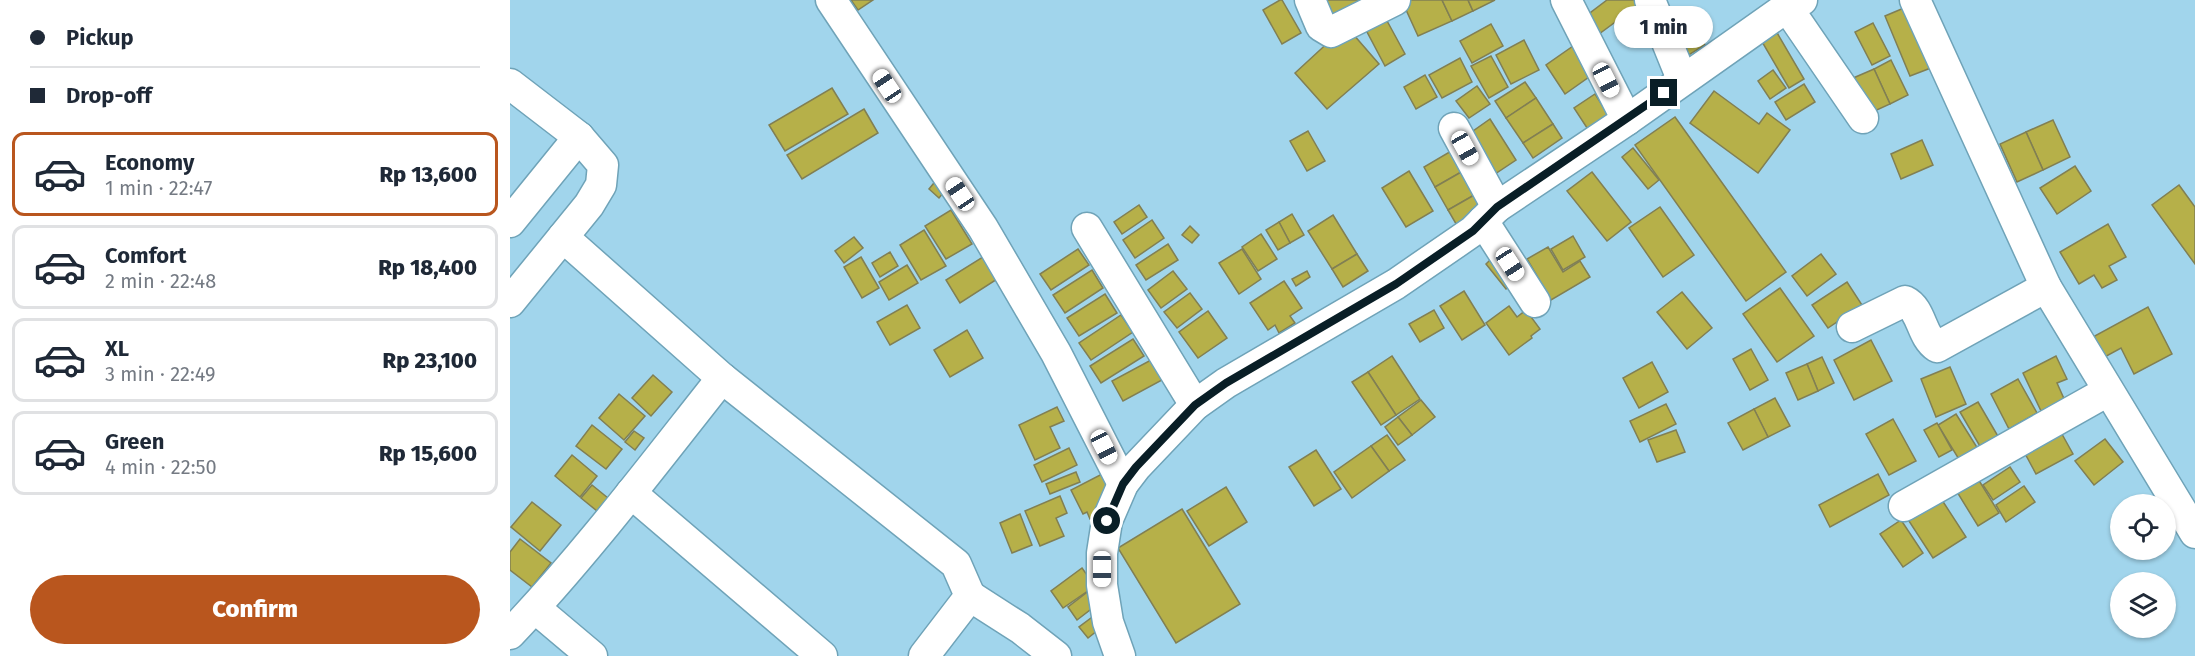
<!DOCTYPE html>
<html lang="en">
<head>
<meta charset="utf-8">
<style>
  body { margin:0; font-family:"Fira Sans",sans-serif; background:#f6f6f7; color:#1f2937; height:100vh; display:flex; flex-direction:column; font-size:22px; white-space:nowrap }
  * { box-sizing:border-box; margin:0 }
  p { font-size:20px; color:#747a83 }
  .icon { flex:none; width:33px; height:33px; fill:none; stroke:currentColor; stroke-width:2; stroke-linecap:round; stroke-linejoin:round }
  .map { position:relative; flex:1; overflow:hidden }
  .details { display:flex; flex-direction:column; background:#fff; width:510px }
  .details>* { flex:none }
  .guide { display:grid; align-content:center; height:132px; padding:0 30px; background:#fff }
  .controls { position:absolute; left:1600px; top:494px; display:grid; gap:12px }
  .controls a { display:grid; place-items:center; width:66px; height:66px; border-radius:50%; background:#fff; box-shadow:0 2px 4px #0004; font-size:30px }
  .end { position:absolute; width:27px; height:27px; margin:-14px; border:8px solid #091e26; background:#fff; box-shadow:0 0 0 3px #fff }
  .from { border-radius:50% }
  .bubble { position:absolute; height:42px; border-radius:21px; background:#fff; box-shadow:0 2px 4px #0004; font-size:20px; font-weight:800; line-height:42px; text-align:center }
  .car { position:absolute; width:18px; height:36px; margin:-18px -9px; border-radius:8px; box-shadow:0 0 4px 2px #0007; background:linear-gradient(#fff 24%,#345 0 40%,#fff 0 76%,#345 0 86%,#fff 0) }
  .guide b { display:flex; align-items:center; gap:21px; height:57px; font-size:22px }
  .guide b+b { border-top:2px solid #e0e1e3 }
  .guide i { width:15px; height:15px; background:#1f2937 }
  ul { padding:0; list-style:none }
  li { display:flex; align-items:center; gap:18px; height:84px; margin:0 12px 9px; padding:0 18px; border:3px solid #e0e1e3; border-radius:12px }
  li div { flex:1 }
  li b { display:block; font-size:22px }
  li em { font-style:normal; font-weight:800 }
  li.active { border-color:#b9561e }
  li>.icon { width:54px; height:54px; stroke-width:1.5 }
  .cta { display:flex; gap:12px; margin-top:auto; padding:12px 30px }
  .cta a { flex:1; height:69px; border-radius:36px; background:#b9561e; color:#fff; font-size:24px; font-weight:800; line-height:69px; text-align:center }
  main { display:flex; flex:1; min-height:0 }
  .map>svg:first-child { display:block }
</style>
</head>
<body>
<main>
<section class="details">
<div class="guide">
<b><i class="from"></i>Pickup</b>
<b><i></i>Drop-off</b>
</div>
<ul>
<li class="active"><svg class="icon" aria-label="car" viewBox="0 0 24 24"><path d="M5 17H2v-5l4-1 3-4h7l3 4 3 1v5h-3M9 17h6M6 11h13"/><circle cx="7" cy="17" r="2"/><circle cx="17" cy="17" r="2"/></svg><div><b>Economy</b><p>1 min · 22:47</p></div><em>Rp 13,600</em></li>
<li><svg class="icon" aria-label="car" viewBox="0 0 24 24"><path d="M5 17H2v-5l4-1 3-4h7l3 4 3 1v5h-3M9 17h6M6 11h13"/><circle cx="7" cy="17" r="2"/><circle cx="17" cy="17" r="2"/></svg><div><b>Comfort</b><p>2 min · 22:48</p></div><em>Rp 18,400</em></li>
<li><svg class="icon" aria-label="car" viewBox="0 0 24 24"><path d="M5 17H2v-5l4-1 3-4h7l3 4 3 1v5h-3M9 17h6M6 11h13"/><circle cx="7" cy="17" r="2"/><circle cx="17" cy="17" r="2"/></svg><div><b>XL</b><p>3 min · 22:49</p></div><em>Rp 23,100</em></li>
<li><svg class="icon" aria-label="car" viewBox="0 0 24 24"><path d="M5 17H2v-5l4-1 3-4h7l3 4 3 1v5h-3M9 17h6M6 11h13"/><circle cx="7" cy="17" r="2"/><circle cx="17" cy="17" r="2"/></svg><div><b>Green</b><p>4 min · 22:50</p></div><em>Rp 15,600</em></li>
</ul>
<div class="cta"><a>Confirm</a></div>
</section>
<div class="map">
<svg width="1685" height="656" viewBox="0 0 1685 656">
  <rect width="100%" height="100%" fill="#a1d5ec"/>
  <!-- building -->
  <g fill="#b6b049" stroke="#817f53" stroke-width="1.5">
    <path d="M341,0H363L348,10Z"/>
    <path d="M770,0H772L791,33L772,44L753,10Z"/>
    <path d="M806,0H855L817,20Z"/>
    <path d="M894,0H932L942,21L908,36L892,1Z"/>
    <path d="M932,0H958L963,11L942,21Z"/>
    <path d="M958,0H985L963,11Z"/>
    <path d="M1097,0H1135L1085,37L1072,19Z"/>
    <path d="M1401,5L1426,66L1400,76L1375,16Z"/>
    <path d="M1176,12L1195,45L1172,59L1153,26Z"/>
    <path d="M876,19L895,54L875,66L856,30Z"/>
    <path d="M1363,23L1380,56L1362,65L1345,32Z"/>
    <path d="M981,24L993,46L962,63L950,41Z"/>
    <path d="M836,26L869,64L817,109L785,73Z"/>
    <path d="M1266,31L1294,79L1279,88L1251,40Z"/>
    <path d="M1014,40L1029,70L1001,84L986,55Z"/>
    <path d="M1066,44L1086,72L1055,94L1036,65Z"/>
    <path d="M981,56L998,87L979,98L961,66Z"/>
    <path d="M950,58L962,82L932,98L919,75Z"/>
    <path d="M1381,60L1398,95L1380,104L1364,69Z"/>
    <path d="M1364,69L1380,104L1358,114L1341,79Z"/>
    <path d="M1263,70L1276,88L1260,99L1248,81Z"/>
    <path d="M915,75L927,97L906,109L894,87Z"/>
    <path d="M1015,82L1026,98L996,118L985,101Z"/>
    <path d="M1294,84L1305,102L1276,120L1265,102Z"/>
    <path d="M967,86L980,104L959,118L946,101Z"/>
    <path d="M322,88L338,114L275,151L259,125Z"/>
    <path d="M1204,91L1249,124L1257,113L1280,130L1248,173L1180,123Z"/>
    <path d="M1085,94L1102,120L1081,134L1064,108Z"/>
    <path d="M1026,98L1043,124L1013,143L996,118Z"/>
    <path d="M354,109L368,133L292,179L277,155Z"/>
    <path d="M1165,117L1276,272L1236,301L1125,145Z"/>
    <path d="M980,119L1006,160L982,176L956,136Z"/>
    <path d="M1543,120L1560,157L1533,170L1516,132Z"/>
    <path d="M1043,124L1052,138L1023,158L1013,143Z"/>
    <path d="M798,131L815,161L797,171L780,141Z"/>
    <path d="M1516,132L1533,170L1507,182L1490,144Z"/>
    <path d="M1412,140L1423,165L1391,179L1381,154Z"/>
    <path d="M948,147L960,167L925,187L914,167Z"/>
    <path d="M1123,148L1149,180L1138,189L1112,157Z"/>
    <path d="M1565,166L1581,191L1547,214L1530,188Z"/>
    <path d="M960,167L973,190L938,210L925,187Z"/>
    <path d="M899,171L923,211L896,227L872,188Z"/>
    <path d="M1082,172L1121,222L1097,241L1057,191Z"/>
    <path d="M428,178L438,187L429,198L419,189Z"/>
    <path d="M1669,185L1685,207V264L1642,205Z"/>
    <path d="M973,190L983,209L949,229L938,210Z"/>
    <path d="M629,205L637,217L612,234L604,222Z"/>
    <path d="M1150,207L1184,255L1153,277L1119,228Z"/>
    <path d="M441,210L462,244L436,259L415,226Z"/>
    <path d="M782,214L794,235L780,243L769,222Z"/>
    <path d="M823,215L847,254L822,269L798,231Z"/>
    <path d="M642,220L654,238L625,258L613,240Z"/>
    <path d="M769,222L780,243L768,250L756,230Z"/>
    <path d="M1598,224L1616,257L1599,266L1607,280L1592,288L1584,275L1569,284L1550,252Z"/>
    <path d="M680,226L689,235L682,243L672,235Z"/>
    <path d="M414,230L436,266L411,280L390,245Z"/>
    <path d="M751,234L767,259L748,271L732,247Z"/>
    <path d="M1063,236L1075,257L1053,270L1041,249Z"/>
    <path d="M344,237L353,248L334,263L325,251Z"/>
    <path d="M658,244L668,260L636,280L626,265Z"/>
    <path d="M1038,247L1053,272L1070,261L1080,277L1041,300L1017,259Z"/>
    <path d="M568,249L579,265L541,290L530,274Z"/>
    <path d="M732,249L751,279L729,294L709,263Z"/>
    <path d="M380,252L388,266L370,277L362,263Z"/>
    <path d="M481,252L495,274L450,303L436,280Z"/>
    <path d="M847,254L858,271L833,287L822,269Z"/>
    <path d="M1311,254L1326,274L1297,296L1282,276Z"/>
    <path d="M351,257L369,288L352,298L334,267Z"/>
    <path d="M983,257L1004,283L996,289L976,264Z"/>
    <path d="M397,265L408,283L379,300L369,282Z"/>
    <path d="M582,270L593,288L555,313L543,295Z"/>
    <path d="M663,271L677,289L651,308L638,290Z"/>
    <path d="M797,271L800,277L786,286L782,279Z"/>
    <path d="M774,281L792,308L780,316L785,323L769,333L765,325L758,330L740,303Z"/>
    <path d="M1337,282L1352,305L1318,328L1302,305Z"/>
    <path d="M1270,288L1304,336L1267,362L1233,314Z"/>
    <path d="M954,291L975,325L952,340L930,306Z"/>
    <path d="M1172,292L1202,328L1177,349L1147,312Z"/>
    <path d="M680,293L692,309L667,328L654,312Z"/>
    <path d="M595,294L607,313L569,336L557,318Z"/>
    <path d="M397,305L410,328L380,345L367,322Z"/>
    <path d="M999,306L1007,317L1016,310L1030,329L1021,336L1022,338L999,355L976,323Z"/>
    <path d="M1638,307L1662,354L1624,374L1611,348L1591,359L1581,338Z"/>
    <path d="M924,310L934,328L910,342L899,324Z"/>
    <path d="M698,311L717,338L688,358L669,332Z"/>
    <path d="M611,315L623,332L581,360L569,343Z"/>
    <path d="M457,330L473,358L440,377L424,350Z"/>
    <path d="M623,339L634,356L591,383L580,366Z"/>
    <path d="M1361,340L1382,381L1344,400L1324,360Z"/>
    <path d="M1241,349L1258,380L1240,390L1223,359Z"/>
    <path d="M882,356L910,399L886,415L858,372Z"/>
    <path d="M1546,356L1557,379L1547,383L1555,401L1532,413L1513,373Z"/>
    <path d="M1312,357L1324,383L1308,391L1297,364Z"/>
    <path d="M641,360L652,380L613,401L602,381Z"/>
    <path d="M1142,362L1158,392L1129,408L1113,378Z"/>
    <path d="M1297,364L1308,391L1288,400L1276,373Z"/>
    <path d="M1440,367L1456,404L1426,417L1411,379Z"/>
    <path d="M858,372L886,415L871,425L842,382Z"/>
    <path d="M143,375L162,392L141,416L122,398Z"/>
    <path d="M1508,379L1527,413L1499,429L1481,394Z"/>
    <path d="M109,394L135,416L114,440L89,418Z"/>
    <path d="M1265,398L1280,426L1258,437L1244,409Z"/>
    <path d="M911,400L925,417L902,435L888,417Z"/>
    <path d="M1468,402L1489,438L1471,448L1450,412Z"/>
    <path d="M1156,404L1166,424L1130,442L1120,421Z"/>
    <path d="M547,407L554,421L540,427L550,448L525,460L509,425Z"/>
    <path d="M1244,409L1258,437L1233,450L1218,423Z"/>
    <path d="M1446,414L1468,449L1450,461L1428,425Z"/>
    <path d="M888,417L902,435L888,445L875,427Z"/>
    <path d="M1383,419L1406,461L1379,475L1356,434Z"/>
    <path d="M1427,423L1442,450L1429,457L1414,430Z"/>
    <path d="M82,425L112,449L96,469L66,446Z"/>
    <path d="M1548,427L1563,454L1526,474L1512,448Z"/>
    <path d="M1166,430L1175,452L1147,462L1138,440Z"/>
    <path d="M124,431L134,438L125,450L115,442Z"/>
    <path d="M877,435L895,460L879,471L861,446Z"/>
    <path d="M1595,439L1613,462L1584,485L1565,461Z"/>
    <path d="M861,446L879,471L842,498L824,472Z"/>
    <path d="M559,448L567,465L532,482L524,465Z"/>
    <path d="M806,450L831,489L804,506L779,467Z"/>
    <path d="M62,455L87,476L70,497L45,476Z"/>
    <path d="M1500,467L1510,482L1483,500L1473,485Z"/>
    <path d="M566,472L570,482L540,494L536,484Z"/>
    <path d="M594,473L606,498L602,508L580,519L577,512L573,514L561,490Z"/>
    <path d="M1368,474L1379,495L1320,527L1309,505Z"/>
    <path d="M1465,474L1489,513L1468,526L1444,487Z"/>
    <path d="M82,485L98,498L87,511L71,498Z"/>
    <path d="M1514,486L1525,502L1496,522L1486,505Z"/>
    <path d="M716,487L737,522L699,546L677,511Z"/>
    <path d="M550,496L557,513L546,518L554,536L530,546L515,511Z"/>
    <path d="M1430,497L1456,537L1423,558L1397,518Z"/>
    <path d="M22,502L51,525L30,551L1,527Z"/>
    <path d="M672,509L730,604L666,643L608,548Z"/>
    <path d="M510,514L522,545L502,553L490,523Z"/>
    <path d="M1391,520L1413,553L1393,567L1370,534Z"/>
    <path d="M10,539L41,563L22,587L0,570V552Z"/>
    <path d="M572,568L585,586L553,608L541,591Z"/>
    <path d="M580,590L589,603L567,620L558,607Z"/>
    <path d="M585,615L593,626L578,638L569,627Z"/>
  </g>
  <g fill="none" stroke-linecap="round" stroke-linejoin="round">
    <defs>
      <g id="minor">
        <path d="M321,0L473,228L546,353L613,484"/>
        <path d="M800,0L811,26L821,32L885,0"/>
        <path d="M1056,0L1117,120"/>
        <path d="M1140,0L1172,79"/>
        <path d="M1405,0L1536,287L1685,533"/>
        <path d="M1277,7L1353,118"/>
        <path d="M0,84L69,137L93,165L91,185L79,205L0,302"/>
        <path d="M944,128L987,207"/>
        <path d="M973,221L1025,302"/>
        <path d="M0,222L69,137"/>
        <path d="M577,228L685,405"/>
        <path d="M53,237L212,378L446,564L460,596L414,656"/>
        <path d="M1342,327L1395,301C1412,309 1411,337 1427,347L1536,287"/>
        <path d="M121,493L312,656"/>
        <path d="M1394,506L1598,391"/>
        <path d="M460,596L510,628L546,656"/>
        <path d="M25,608L82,656"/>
        <path d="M0,634C76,554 143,465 212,378"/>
        <path d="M610,656L598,622L592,585V553L597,521L613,484L626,467L685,405L716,383L886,284L963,231L987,207L1117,120L1277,7L1292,0"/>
      </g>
    </defs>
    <!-- minor casing -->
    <use href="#minor" stroke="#6fa3b8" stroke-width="33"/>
    <!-- minor -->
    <use href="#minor" stroke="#fff" stroke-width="30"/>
  </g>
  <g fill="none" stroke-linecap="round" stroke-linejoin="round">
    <!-- route -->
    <path stroke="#091e26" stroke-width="8" d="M597,521L613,484L626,467L685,405L716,383L886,284L963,231L987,207L1154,93"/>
  </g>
</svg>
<div class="controls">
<a><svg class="icon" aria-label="locate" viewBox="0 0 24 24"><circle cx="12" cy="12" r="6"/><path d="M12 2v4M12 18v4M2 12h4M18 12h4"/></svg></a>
<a><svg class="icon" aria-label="layers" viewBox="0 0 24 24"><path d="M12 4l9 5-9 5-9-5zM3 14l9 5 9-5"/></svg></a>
</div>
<i class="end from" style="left:597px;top:521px"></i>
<i class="end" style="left:1154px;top:93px"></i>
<div class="bubble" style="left:1104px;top:6px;width:99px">1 min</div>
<i class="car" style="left:1096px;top:80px;rotate:153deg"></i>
<i class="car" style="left:377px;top:86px;rotate:326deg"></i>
<i class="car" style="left:955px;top:148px;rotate:151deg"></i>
<i class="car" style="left:450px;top:194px;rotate:326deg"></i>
<i class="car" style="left:1000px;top:264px;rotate:147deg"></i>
<i class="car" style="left:594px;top:447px;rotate:153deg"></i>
<i class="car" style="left:592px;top:569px;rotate:180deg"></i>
</div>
</main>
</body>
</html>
